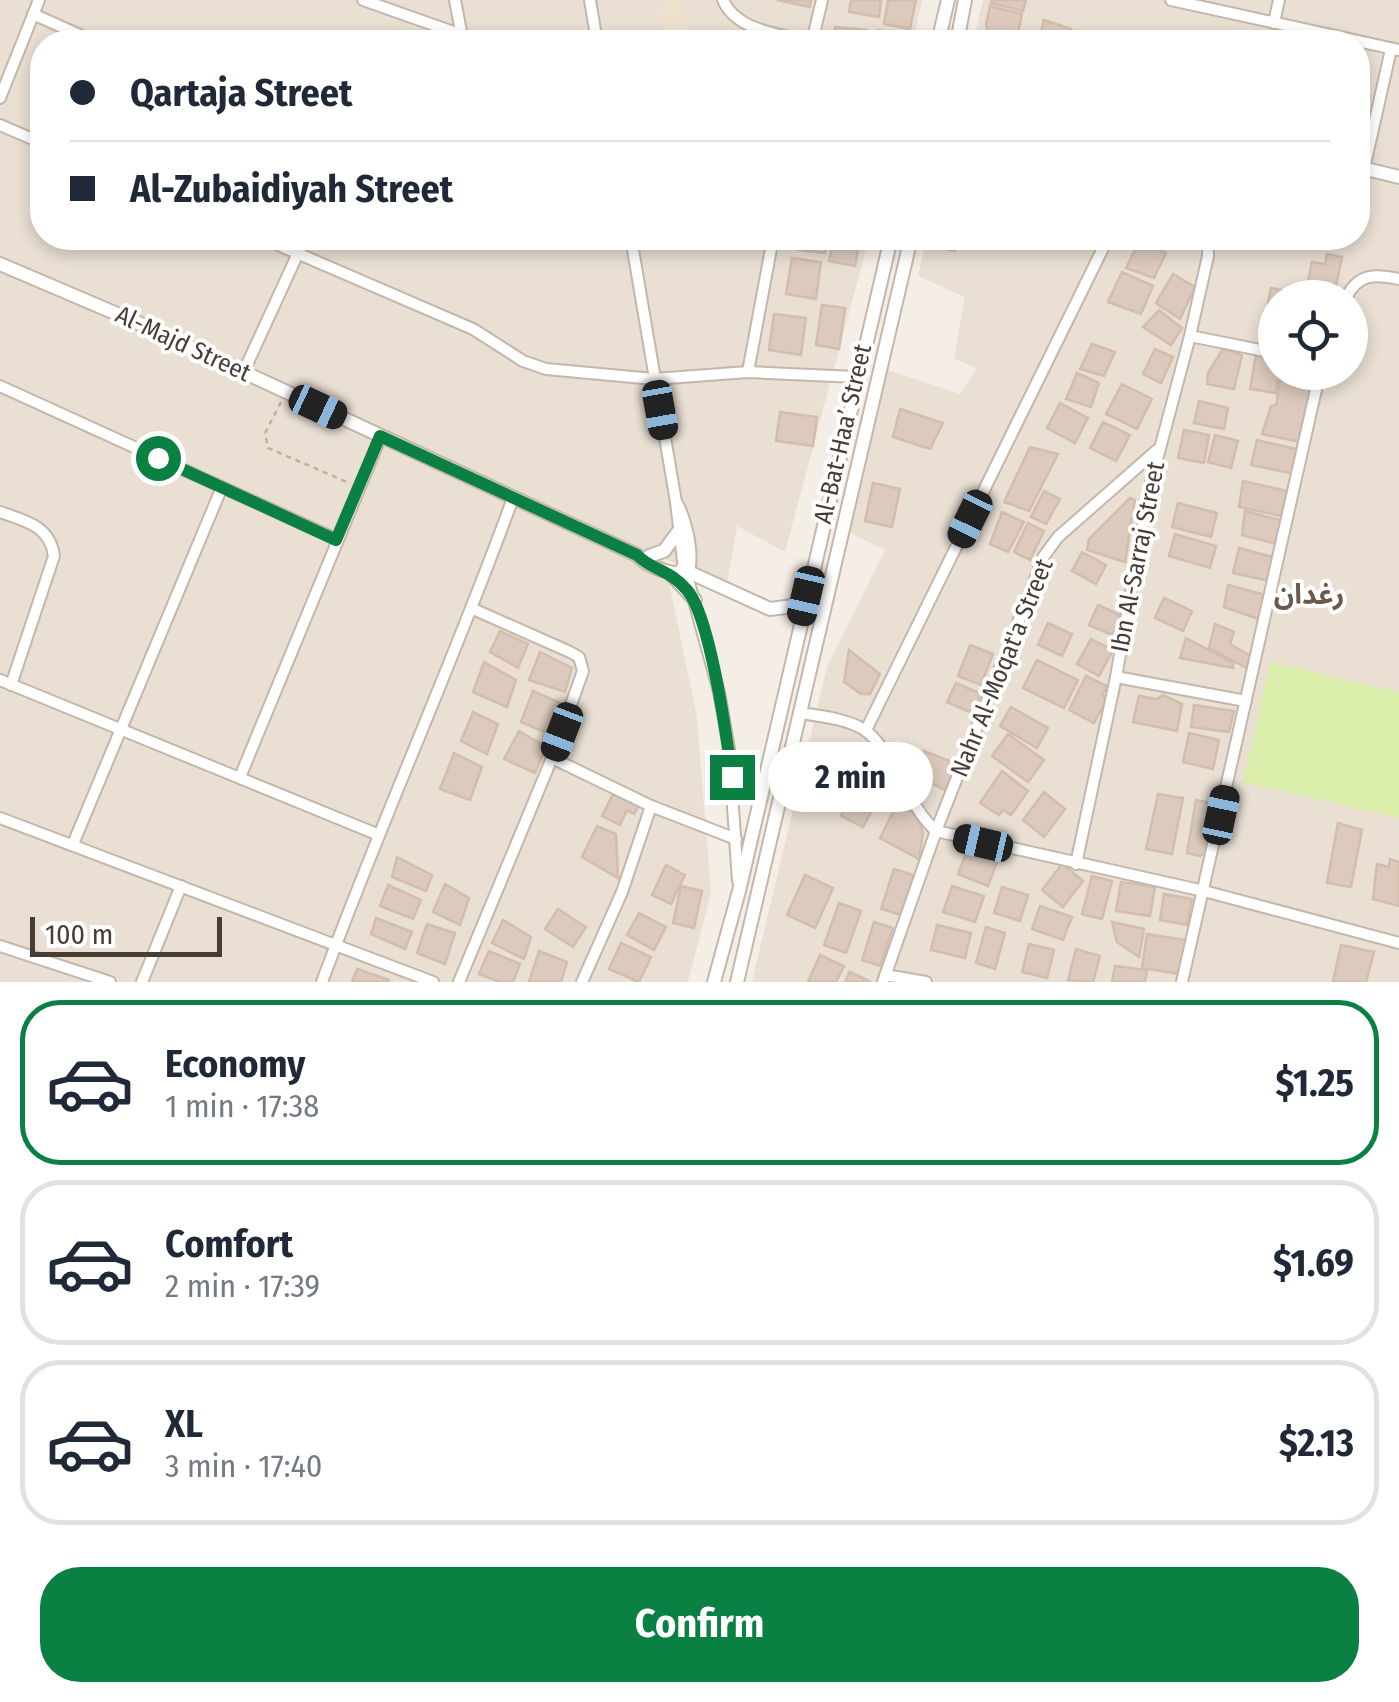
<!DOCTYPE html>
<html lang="en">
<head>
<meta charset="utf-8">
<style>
  body { margin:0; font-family:"Fira Sans Condensed","Noto Sans Arabic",sans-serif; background:#f2f2f3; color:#1f2937; height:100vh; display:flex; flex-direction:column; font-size:38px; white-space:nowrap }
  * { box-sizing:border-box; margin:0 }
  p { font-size:32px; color:#747a83 }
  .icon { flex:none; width:55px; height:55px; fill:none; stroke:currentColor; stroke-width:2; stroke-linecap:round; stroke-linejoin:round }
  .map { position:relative; height:982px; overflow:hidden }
  .sheet { display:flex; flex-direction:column; background:#fff; flex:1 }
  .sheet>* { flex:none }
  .banner { position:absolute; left:30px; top:30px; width:1340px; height:220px; border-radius:40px; box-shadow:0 5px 15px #0003; display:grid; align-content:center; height:220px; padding:0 40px; background:#fff }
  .fabs { position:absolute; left:1258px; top:280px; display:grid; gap:20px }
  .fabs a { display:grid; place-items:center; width:110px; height:110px; border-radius:50%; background:#fff; box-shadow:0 5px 15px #0003; font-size:50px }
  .scale { position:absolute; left:30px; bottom:25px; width:192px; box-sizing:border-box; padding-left:10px; border:5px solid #483d34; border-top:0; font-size:28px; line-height:35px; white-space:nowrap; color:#483d34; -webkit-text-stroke:8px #fff; paint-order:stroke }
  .end { position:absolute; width:45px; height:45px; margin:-22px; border:12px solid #0b8043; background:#fff; box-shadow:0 0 0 5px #fff }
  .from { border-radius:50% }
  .bubble { position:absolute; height:70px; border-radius:35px; background:#fff; box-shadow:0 5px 15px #0003; font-size:32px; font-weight:700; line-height:70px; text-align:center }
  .car { position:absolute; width:30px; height:60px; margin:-30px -15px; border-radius:12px; box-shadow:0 0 8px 2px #0007; background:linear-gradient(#222 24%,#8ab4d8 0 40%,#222 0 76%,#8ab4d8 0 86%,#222 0) }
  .banner b { display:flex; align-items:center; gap:35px; height:95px; font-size:38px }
  .banner b+b { border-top:2px solid #e0e1e3 }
  .banner i { width:25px; height:25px; background:#1f2937 }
  ul { padding:18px 0 0; list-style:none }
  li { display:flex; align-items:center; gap:30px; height:165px; margin:0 20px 15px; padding:0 20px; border:5px solid #e0e1e3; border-radius:40px }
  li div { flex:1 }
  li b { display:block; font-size:38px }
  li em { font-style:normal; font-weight:700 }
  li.selected { border-color:#0b8043 }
  li>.icon { width:90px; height:90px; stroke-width:1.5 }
  .button { display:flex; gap:20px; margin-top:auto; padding:20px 40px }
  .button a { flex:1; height:115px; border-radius:40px; background:#0b8043; color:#fff; font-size:40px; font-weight:700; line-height:115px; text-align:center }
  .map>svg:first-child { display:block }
</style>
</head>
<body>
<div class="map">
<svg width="1399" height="982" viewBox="0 0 1399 982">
  <rect width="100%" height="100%" fill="#f5eee6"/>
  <!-- residential -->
  <g fill="#e9dfd3" fill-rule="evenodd">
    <path d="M0,0H922L913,42H42V238H869L785,552L737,526L727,584L664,559L697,717L711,893L688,982H0Z"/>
    <path d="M983,0H1399V982H752L827,667L885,550L849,532L888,370L960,394L977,369L954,358L965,297L918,276L927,238H1358V42H973ZM1275,298H1350V372H1275Z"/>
  </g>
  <!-- education -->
  <path fill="#efe0ce" d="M661,0H683L689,42H667Z"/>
  <!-- green -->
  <path fill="#daedaa" d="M1270,662L1399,692V818L1243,782Z"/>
  <!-- building -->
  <g fill="#dbcabd" stroke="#d3bdac" stroke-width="2.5">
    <path d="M777,0H811L810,7Z"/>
    <path d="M851,0H881L879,17L849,12Z"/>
    <path d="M888,0H916L910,29L884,24Z"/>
    <path d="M992,0H1026L1023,11L991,3Z"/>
    <path d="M990,6L1022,14L1016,42H990L986,25Z"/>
    <path d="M1044,20L1071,29L1067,42H1038Z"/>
    <path d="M835,27L867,30L866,42H833Z"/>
    <path d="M878,30L904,36L903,42H875Z"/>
    <path d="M1088,33L1116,39V42H1086Z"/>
    <path d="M1358,183L1368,186L1358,224Z"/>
    <path d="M800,238H827L825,253L798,250Z"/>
    <path d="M834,238H860L855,266L829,261Z"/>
    <path d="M931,238H958L955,251L930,245Z"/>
    <path d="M1140,240L1166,253L1154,278L1126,268Z"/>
    <path d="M1327,254L1342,257L1336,287L1308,282L1312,262L1325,264Z"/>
    <path d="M792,258L821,262L816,299L786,294Z"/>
    <path d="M1122,272L1153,286L1141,314L1108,302Z"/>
    <path d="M1173,274L1195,287L1180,319L1156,303Z"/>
    <path d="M1271,288L1296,293L1295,298H1275V320L1265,318Z"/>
    <path d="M1305,290L1332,295L1331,298H1304Z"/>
    <path d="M822,305L845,308L839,349L816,345Z"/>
    <path d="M1159,310L1182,328L1171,345L1143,327Z"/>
    <path d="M774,314L806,318L801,355L769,350Z"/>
    <path d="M1092,344L1115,352L1104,376L1080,369Z"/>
    <path d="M1155,349L1173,357L1161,383L1143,374Z"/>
    <path d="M1223,349L1242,355L1234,389L1207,384L1208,373Z"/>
    <path d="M1256,355L1275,359V372H1279L1276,393L1250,389Z"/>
    <path d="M1282,372L1297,375L1311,393L1300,442L1262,434L1271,406L1276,405Z"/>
    <path d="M1077,373L1099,383L1091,407L1066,399Z"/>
    <path d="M1122,384L1152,399L1137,429L1106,414Z"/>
    <path d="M1199,401L1228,408L1224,429L1194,423Z"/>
    <path d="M1060,403L1088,418L1075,443L1047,428Z"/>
    <path d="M900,409L943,423L930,449L893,437Z"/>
    <path d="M780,412L817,417L813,446L776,441Z"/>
    <path d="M1103,422L1130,435L1116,461L1090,448Z"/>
    <path d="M1184,430L1209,435L1204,463L1178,458Z"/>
    <path d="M1215,435L1238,441L1231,468L1208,462Z"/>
    <path d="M1257,440L1301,450L1295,474L1251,465Z"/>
    <path d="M1030,447L1058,454L1029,511L1004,502Z"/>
    <path d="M1243,481L1287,491L1281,516L1239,507Z"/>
    <path d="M873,483L900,489L892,527L865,521Z"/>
    <path d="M1044,491L1060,499L1046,524L1031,517Z"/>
    <path d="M1130,498L1135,500L1125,562L1087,550L1089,539Z"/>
    <path d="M1178,503L1217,513L1211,537L1172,527Z"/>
    <path d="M1245,511L1283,521L1277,544L1242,535Z"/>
    <path d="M1002,512L1024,522L1008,552L990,544Z"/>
    <path d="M1028,523L1044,531L1030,560L1014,552Z"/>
    <path d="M1175,534L1216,546L1210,568L1169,556Z"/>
    <path d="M1239,548L1276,558L1270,581L1233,573Z"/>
    <path d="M1082,552L1106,565L1096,584L1072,571Z"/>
    <path d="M1228,585L1265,595L1261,620L1224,607Z"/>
    <path d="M1164,598L1192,611L1183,631L1155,618Z"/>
    <path d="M1098,605L1120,615L1112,635L1089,625Z"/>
    <path d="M1048,623L1072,634L1062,656L1038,645Z"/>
    <path d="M1215,624L1234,632L1230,644L1251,656L1247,668L1209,648Z"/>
    <path d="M500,631L528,644L518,668L490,652Z"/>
    <path d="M1186,638L1233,663V668L1180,658Z"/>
    <path d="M1091,639L1113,650L1099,676L1077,664Z"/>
    <path d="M970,645L993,654L981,685L958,676Z"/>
    <path d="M849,650L880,674L870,694H861L844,682Z"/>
    <path d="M540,652L572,668L565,692L529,680Z"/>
    <path d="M1037,660L1078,680L1064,708L1023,688Z"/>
    <path d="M484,662L516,680L507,707L473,692Z"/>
    <path d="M1086,676L1107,686L1102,695L1107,698L1094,723L1069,710Z"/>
    <path d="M956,683L981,694L972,713L947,702Z"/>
    <path d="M533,691L560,703L547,733L521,722Z"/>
    <path d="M1163,695L1182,704L1177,731L1133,722L1139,696L1157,699Z"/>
    <path d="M1194,705L1234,711L1229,732L1191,727Z"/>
    <path d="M1011,707L1048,728L1037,748L1000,726Z"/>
    <path d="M473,712L498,724L487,754L461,741Z"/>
    <path d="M519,731L546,747L535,773L504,759Z"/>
    <path d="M1189,733L1219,740L1213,769L1183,762Z"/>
    <path d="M1008,734L1044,760L1028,782L992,756Z"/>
    <path d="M924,751L957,764L945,790L933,784L924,766Z"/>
    <path d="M454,753L482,767L470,800L440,789Z"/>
    <path d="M1002,771L1028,791L1011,815L1003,810L999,815L980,803Z"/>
    <path d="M615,790L640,803L634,814L627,810L620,825L602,816Z"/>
    <path d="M1044,792L1065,809L1044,837L1023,820Z"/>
    <path d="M1158,794L1183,798L1172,854L1146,849Z"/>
    <path d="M851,795L873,809L863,827L841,816Z"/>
    <path d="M1196,800L1216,804L1206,853L1200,856L1187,853Z"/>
    <path d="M897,804L916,814L923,833L919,859L880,838Z"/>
    <path d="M1338,823L1362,830L1351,887L1327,883Z"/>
    <path d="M597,826L616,834L618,878L582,857Z"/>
    <path d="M968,848L998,859L988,886L958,874Z"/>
    <path d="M397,857L432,875L426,891L392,877Z"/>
    <path d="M1390,859L1399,862V906L1373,899L1377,864L1389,867Z"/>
    <path d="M1062,864L1083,881L1063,907L1042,890Z"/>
    <path d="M666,865L685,875L671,904L652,895Z"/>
    <path d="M894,869L914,875L901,915L881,909Z"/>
    <path d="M805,875L833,888L815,928L787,915Z"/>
    <path d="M1092,876L1112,881L1102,919L1082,914Z"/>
    <path d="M1121,882L1155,887L1150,916L1116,911Z"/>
    <path d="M445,884L469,898L460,925L433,912Z"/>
    <path d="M388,885L421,900L413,919L380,906Z"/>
    <path d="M681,886L702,891L694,928L673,923Z"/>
    <path d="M952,886L984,896L975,922L943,912Z"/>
    <path d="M1002,887L1028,895L1020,921L994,913Z"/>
    <path d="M1164,894L1192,899L1187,925L1160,920Z"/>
    <path d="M839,903L861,911L846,953L824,945Z"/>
    <path d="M1040,906L1072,917L1063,940L1032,929Z"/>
    <path d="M558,909L586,927L573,947L545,929Z"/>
    <path d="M639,913L666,927L654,950L627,935Z"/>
    <path d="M376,918L412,932L405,949L371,934Z"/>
    <path d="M503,920L531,937L524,959L492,943Z"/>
    <path d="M874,922L893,928L880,966L862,960Z"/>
    <path d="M1112,922L1144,929L1139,957L1117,942Z"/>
    <path d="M427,924L455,933L445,964L417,953Z"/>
    <path d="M937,925L971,933L965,958L931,950Z"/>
    <path d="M986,927L1005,933L995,969L976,963Z"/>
    <path d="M1147,934L1186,940L1180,974L1142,968Z"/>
    <path d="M621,943L651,957L639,982L609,969Z"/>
    <path d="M1029,944L1054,950L1047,978L1022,972Z"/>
    <path d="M1341,945L1374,952L1366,982H1333Z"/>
    <path d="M1076,949L1100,956L1093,982L1068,980Z"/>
    <path d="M489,951L520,964L513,982H500L479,974Z"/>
    <path d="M539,951L567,962L561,982H529Z"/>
    <path d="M820,955L844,966L836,982H808Z"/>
    <path d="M1115,966L1147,970L1145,982H1112Z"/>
    <path d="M357,969L389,980L388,982H352Z"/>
    <path d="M850,972L871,982H845Z"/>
  </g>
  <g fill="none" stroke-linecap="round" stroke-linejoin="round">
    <defs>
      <g id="minor">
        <path d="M363,0L462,35"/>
        <path d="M455,0L463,42"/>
        <path d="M590,0L597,42"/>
        <path d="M723,0C737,32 781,34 812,42"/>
        <path d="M1171,0L1399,50"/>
        <path d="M33,14L95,42"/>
        <path d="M1274,23L1279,0"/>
        <path d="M812,42L822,0"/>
        <path d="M0,98L39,0"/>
        <path d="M0,125L42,143"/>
        <path d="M1364,169L1391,49"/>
        <path d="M262,238L473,329L523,361L546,369L654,379L748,372L856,377"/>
        <path d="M631,238L676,502L683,561L719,692L729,748L738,881"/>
        <path d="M1346,298C1358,273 1375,274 1399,279"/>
        <path d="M1190,336L1208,256V238"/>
        <path d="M244,371L305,238"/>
        <path d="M748,372L773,238"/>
        <path d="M0,386L336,539"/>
        <path d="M677,503C686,520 695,555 688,573"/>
        <path d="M0,512C26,521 50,526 54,556L11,685"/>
        <path d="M1116,677L1246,701"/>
        <path d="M0,680L379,835"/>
        <path d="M801,713C821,716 846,719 863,729C892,747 907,806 936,831L1204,891L1399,943"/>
        <path d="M866,730L1108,238"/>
        <path d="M552,758L651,806L736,839"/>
        <path d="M240,777L381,436"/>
        <path d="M0,818L433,982"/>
        <path d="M73,844L222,487"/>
        <path d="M1076,864L1116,677L1150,486L1190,336L1275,353"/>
        <path d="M0,946L110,982"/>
        <path d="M885,975L926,982"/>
        <path d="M142,982L181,886"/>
        <path d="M322,982C382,819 454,661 513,498"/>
        <path d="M459,982L552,758L583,671L579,657L570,652L473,609"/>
        <path d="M582,982L622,892L651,806"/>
        <path d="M883,982L936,831L1044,556L1058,537L1157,450"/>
        <path d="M1182,982L1320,372"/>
      </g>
      <g id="tertiary">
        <path d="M938,42L948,0"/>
        <path d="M957,42L965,0"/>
        <path d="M1358,167L1399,177"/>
        <path d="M0,264L136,322L637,555C647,567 673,576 688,573"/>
        <path d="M649,556L664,551L678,532"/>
        <path d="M682,569L770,609L794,606L806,596"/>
        <path d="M669,572L695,600"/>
        <path d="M714,982L739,891L891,238"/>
        <path d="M737,982L911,238"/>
      </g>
    </defs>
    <!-- minor casing -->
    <use href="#minor" stroke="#c4b7aa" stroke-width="14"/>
    <!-- tertiary casing -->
    <use href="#tertiary" stroke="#c4b7aa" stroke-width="16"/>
    <!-- path -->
    <path stroke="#c5ad97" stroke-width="2.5" stroke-dasharray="5 5" stroke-linecap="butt" d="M281,402L265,433L268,448L347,482"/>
    <!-- minor -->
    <use href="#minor" stroke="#fff" stroke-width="10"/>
    <!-- tertiary -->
    <use href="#tertiary" stroke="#fff" stroke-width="12"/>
  </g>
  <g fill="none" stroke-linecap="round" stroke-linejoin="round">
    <!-- route -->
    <path stroke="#0b8043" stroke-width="12" d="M158,458L336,540L380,436L637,555C651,570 669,569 687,590C710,616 727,739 732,777"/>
  </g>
  <g text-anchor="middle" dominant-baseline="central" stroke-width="8" stroke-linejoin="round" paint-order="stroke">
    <!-- street labels -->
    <g font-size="25" fill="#483d34" stroke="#fff">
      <text transform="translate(183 344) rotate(25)">Al-Majd Street</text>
      <text transform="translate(843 434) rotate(-77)">Al-Bat-Haa’ Street</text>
      <text transform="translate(1138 557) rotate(-79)">Ibn Al-Sarraj Street</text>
      <text transform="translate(1002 668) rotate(-68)">Nahr Al-Moqat'a Street</text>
    </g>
    <!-- neighbourhood labels -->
    <g font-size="28" font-weight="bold" fill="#6c594a" stroke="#fff">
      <text x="1309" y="594">رغدان</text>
    </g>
  </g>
</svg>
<div class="fabs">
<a><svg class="icon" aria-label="locate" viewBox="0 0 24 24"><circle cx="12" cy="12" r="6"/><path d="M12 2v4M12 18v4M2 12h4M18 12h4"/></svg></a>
</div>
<div class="scale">100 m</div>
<i class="end from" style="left:158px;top:458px"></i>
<i class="end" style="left:732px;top:777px"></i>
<div class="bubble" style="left:768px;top:742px;width:165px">2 min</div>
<i class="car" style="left:318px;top:407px;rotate:115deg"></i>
<i class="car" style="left:660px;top:410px;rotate:170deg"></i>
<i class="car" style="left:970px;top:519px;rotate:206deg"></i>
<i class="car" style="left:806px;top:596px;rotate:193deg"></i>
<i class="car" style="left:562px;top:732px;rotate:201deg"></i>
<i class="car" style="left:1221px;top:815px;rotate:12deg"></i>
<i class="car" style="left:983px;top:843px;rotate:283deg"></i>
<div class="banner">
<b><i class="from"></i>Qartaja Street</b>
<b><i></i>Al-Zubaidiyah Street</b>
</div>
</div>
<section class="sheet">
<ul>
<li class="selected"><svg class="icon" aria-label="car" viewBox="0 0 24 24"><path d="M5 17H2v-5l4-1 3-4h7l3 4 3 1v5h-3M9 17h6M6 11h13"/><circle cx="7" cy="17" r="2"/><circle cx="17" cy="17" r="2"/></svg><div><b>Economy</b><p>1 min · 17:38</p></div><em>$1.25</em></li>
<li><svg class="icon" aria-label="car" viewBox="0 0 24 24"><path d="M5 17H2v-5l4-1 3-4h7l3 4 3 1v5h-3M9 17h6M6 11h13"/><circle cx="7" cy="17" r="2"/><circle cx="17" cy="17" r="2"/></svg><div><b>Comfort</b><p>2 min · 17:39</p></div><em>$1.69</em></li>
<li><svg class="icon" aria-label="car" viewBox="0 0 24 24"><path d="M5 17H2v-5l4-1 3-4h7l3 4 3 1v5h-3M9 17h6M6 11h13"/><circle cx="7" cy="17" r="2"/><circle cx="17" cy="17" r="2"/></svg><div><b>XL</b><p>3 min · 17:40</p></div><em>$2.13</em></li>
</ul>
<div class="button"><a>Confirm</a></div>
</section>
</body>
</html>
